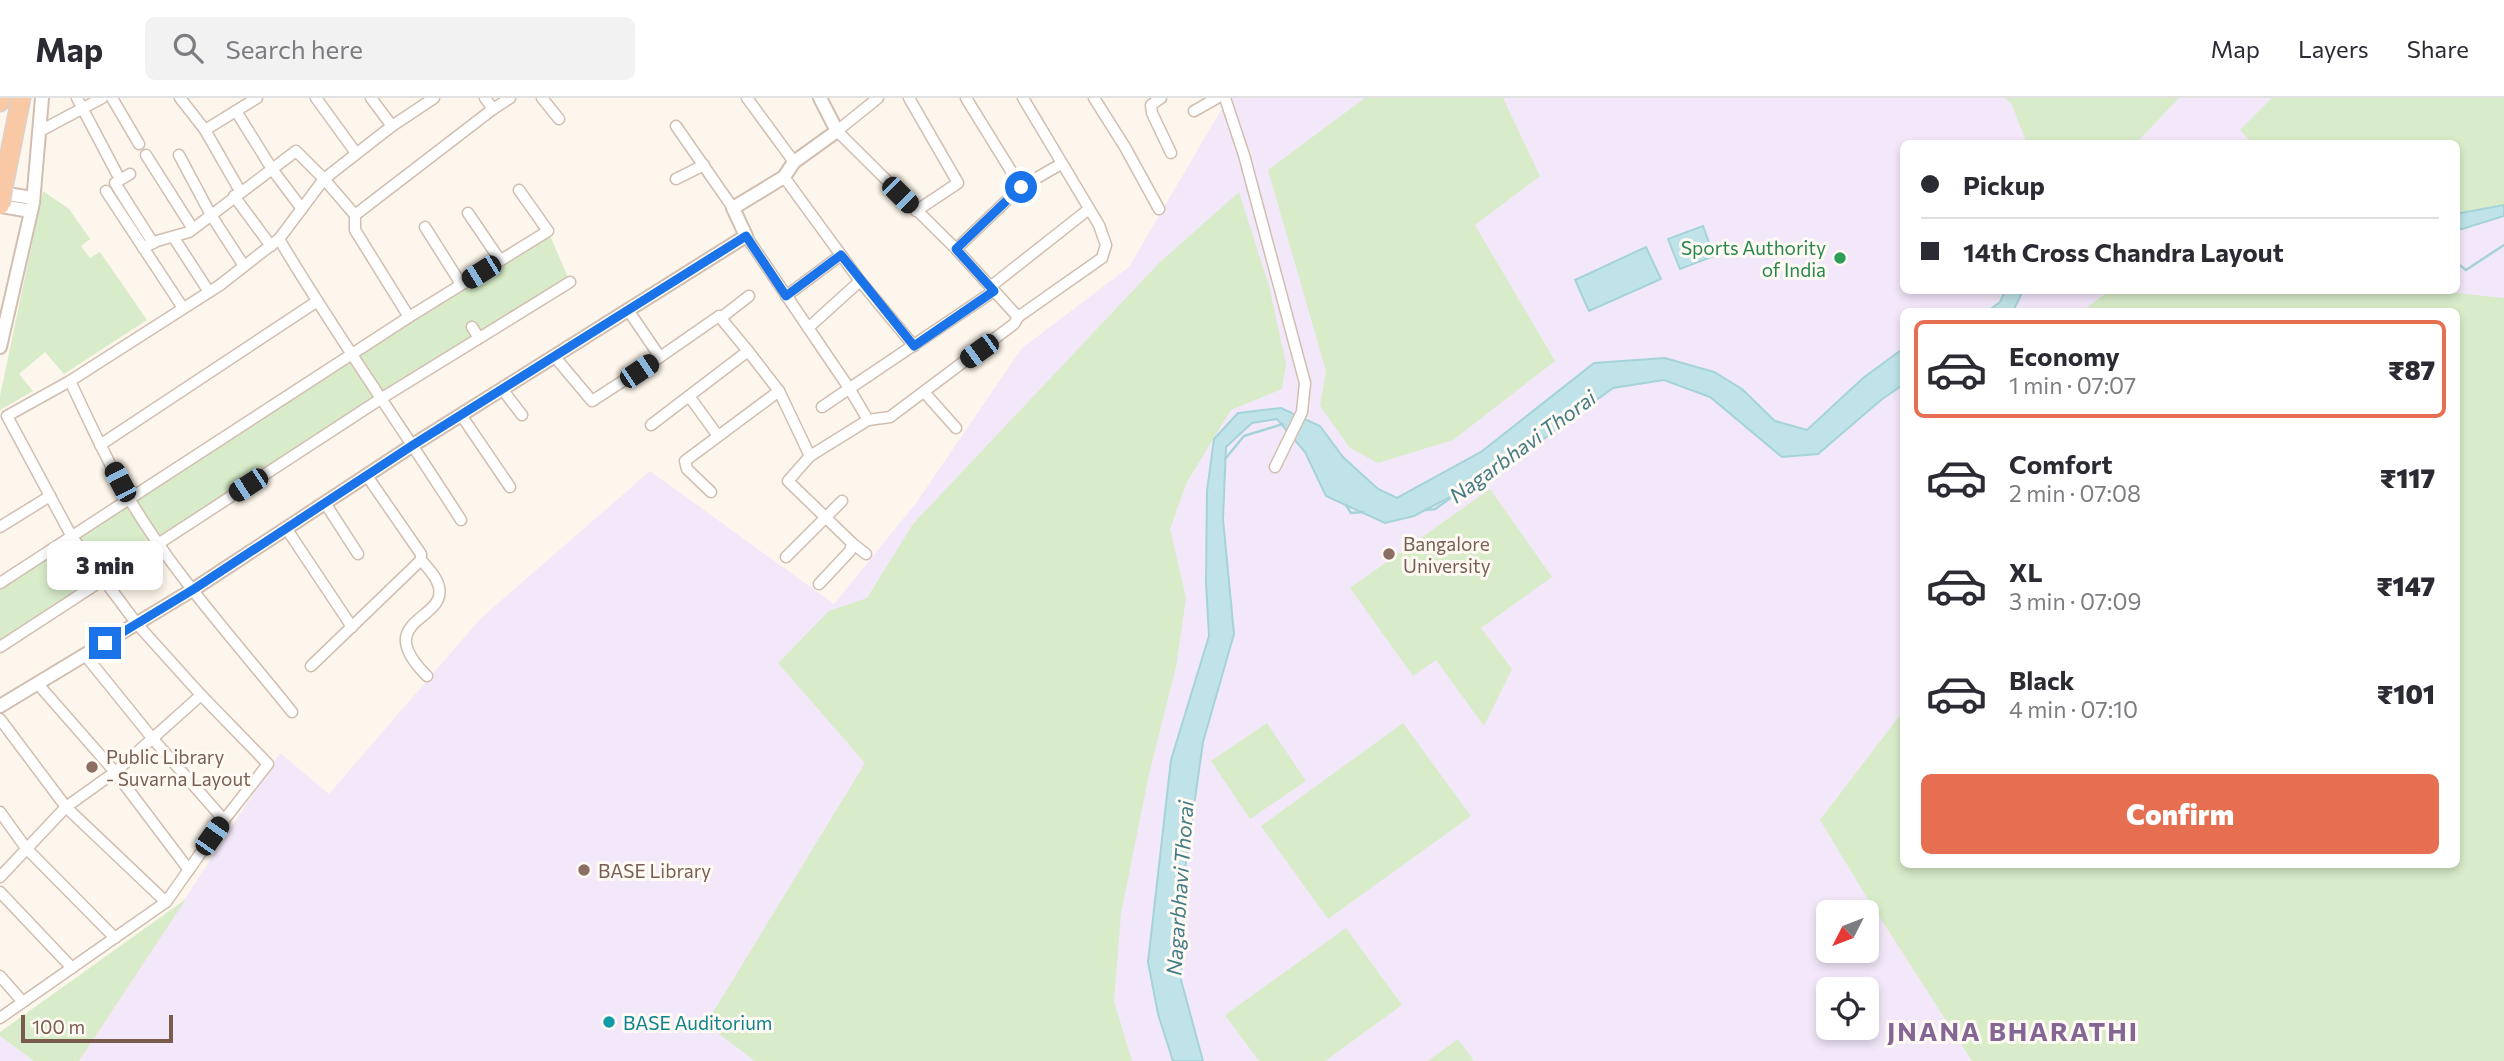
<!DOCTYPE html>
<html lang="en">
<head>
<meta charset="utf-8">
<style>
  body { margin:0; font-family:Commissioner,sans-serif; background:#f2f2f3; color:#2b2b33; height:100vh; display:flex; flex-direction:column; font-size:26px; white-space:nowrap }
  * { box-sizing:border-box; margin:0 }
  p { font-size:23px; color:#7c7c81 }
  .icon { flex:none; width:38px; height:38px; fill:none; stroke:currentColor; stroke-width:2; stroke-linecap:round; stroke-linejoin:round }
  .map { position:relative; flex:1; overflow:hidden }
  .sheet { position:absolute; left:1900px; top:210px; width:560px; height:560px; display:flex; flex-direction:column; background:#fff; border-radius:10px; box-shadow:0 4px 10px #0003 }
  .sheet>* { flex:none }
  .guide { position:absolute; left:1900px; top:42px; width:560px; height:154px; border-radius:10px; box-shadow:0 4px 10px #0003; display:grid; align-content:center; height:154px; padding:0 21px; background:#fff }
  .needle { width:46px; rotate:228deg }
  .tools { position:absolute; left:1816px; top:802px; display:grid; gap:14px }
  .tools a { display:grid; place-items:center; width:63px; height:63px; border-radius:10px; background:#fff; box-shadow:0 4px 10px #0003; font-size:35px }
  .scale { position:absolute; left:21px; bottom:18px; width:152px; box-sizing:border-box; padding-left:7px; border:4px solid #7a5c4d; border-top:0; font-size:19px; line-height:24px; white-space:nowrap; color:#7a5c4d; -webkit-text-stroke:5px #fffaf3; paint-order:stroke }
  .end { position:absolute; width:32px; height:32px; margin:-16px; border:9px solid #1a73e8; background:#fff; box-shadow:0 0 0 4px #fff }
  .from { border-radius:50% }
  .bubble { position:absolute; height:49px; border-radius:10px; background:#fff; box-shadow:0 4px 10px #0003; font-size:23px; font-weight:800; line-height:49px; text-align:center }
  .car { position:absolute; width:21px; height:42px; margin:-21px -10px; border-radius:9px; box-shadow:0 0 5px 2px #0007; background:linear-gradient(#222 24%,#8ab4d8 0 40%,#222 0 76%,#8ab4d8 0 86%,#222 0) }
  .guide b { display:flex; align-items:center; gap:24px; height:66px; font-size:26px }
  .guide b+b { border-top:2px solid #e1e1e2 }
  .guide i { width:18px; height:18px; background:#2b2b33 }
  ul { padding:12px 0 0; list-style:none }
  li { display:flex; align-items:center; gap:21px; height:98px; margin:0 14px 10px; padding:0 7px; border:4px solid transparent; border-radius:10px }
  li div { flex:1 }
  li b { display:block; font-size:26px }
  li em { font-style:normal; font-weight:800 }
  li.active { border-color:#e76f51 }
  li>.icon { width:63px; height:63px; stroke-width:1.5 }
  .button { display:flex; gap:14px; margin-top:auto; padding:14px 21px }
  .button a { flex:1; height:80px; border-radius:10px; background:#e76f51; color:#fff; font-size:28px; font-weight:800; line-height:80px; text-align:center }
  header { display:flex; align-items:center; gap:42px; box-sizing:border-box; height:98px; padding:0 35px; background:#fff; border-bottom:2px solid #e1e1e2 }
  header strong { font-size:33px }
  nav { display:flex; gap:38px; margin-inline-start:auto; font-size:24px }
  .search { width:490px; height:63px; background:#f2f2f3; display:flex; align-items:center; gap:18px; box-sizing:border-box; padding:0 24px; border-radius:10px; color:#7c7c81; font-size:26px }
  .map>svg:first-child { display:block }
</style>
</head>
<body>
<header>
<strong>Map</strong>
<div class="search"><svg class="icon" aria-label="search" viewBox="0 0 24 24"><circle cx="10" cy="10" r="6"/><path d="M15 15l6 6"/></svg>Search here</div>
<nav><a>Map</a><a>Layers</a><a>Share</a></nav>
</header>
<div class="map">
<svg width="2504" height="963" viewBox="0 0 2504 963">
  <rect width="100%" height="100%" fill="#fdf6ec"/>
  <!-- education -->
  <g fill="#f3e8fa" fill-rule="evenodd">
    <path d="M1228,0H2504V963H79L280,655L329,696L480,521L650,373L834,506L916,405L1022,250L1129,169ZM1904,46H2457V192H1904ZM1904,214H2457V766H1904ZM1829,814H1867V852H1829ZM1829,891H1867V929H1829Z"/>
    <path d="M0,938L34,963H0Z"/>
  </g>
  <!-- green -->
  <g fill="#d8ecc9">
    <path d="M1365,0H1503L1540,78L1475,127L1555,263L1453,342L1378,365L1350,350L1320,308L1326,273L1268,72Z"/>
    <path d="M2005,0H2179L2139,42L2141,45L2027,46L2012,7Z"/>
    <path d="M2272,0H2504V107L2460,115L2457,114V46L2252,45L2240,32Z"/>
    <path d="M43,93L69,111L90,141L81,148L90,160L100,154L147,222L64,276L45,254L19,276L33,293L0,312V298Z"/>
    <path d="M1239,94L1269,188L1286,265L1282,291L1231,312L1187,384L1170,431L1186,500L1176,569L1149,676L1121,816L1114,903L1132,963H755L706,926L865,665L778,565L829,513L867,500L913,426L1159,165Z"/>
    <path d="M548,133L570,184L0,549V485Z"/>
    <path d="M2109,193L2428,192L2504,200V963H1972L1863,793L1820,722L1904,612V766H2457V214L2082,213Z"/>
    <path d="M1490,391L1552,479L1481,530L1512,571L1484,628L1436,562L1413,578L1350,490Z"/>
    <path d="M1267,625L1306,683L1250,721L1211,663Z"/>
    <path d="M1403,625L1471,718L1328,821L1261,728Z"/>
    <path d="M186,801L79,963H34L0,938V934Z"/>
    <path d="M1346,830L1402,907L1325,963H1259L1225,917Z"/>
    <path d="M1458,941L1474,963H1428Z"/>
  </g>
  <!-- water -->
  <g fill="#bfe3e8" stroke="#a5d3da" stroke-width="2">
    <path d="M2504,107V118L2462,131H2457V114L2461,115Z"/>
    <path d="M1703,128L1714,158L1680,171L1668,141Z"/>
    <path d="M1646,149L1661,181L1589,213L1575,182Z"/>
    <path d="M2005,192L2023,193L2013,213H1988L2000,204Z"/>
    <path d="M1904,250V286L1881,302L1818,356L1782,359L1710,299L1664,282L1613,290L1501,372L1414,418L1385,425L1326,398L1305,354L1277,321L1252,325L1226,349L1223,421L1234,536L1203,644L1183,786L1181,882L1203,963H1173L1158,916L1148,864L1171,662L1209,538L1206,485L1207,393L1214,341L1238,315L1281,310L1320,328L1343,359L1378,391L1397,400L1481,354L1594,265L1665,260L1714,274L1742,291L1775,323L1807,332L1863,280Z"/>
  </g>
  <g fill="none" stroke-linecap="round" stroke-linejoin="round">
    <!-- stream -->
    <g stroke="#a5d3da" stroke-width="2.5">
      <path d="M2457,165L2466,172L2504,147"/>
      <path d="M1225,361L1244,338L1283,326"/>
      <path d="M1346,407L1351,415L1363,414"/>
      <path d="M1425,412L1435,411L1462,392"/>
    </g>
    <defs>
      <g id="minor">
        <path d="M77,0L117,76"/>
        <path d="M112,0L139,46"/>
        <path d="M180,0L205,32L240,93"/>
        <path d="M316,0L356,55"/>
        <path d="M485,0L493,11L510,0"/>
        <path d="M542,0L559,21"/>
        <path d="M747,0L794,64"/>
        <path d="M878,0L837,33L956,151L1018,219"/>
        <path d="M909,0L958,85L916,113"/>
        <path d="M966,0L1021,89"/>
        <path d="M1094,0L1125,49L1159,111"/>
        <path d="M1161,0L1151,7L1152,15L1171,55"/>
        <path d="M1225,0L1244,57L1305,285L1302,314L1275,369"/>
        <path d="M236,13L272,71L302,111"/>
        <path d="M1194,13L1217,0"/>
        <path d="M392,28L434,0"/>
        <path d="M676,28L733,110"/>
        <path d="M205,32L257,0"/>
        <path d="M40,33L102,0"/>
        <path d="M146,57L193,131"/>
        <path d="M179,57L211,117L244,168"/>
        <path d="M130,76L115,85L153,145"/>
        <path d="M784,79L860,183L914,248"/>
        <path d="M676,81L704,67"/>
        <path d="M106,93L183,210"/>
        <path d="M234,98L271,148"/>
        <path d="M468,115L500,162"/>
        <path d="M425,129L461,186"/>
        <path d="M746,138L849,290L868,322L890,319L1014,226L1018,219L1102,160L1106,147L1099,127L1023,0"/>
        <path d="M174,140L209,194"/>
        <path d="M279,141C336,237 401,328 461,422"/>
        <path d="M143,150L157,143L189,134L296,53L324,81L355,117"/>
        <path d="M956,151L1021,89L1061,66"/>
        <path d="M990,189L1089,111"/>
        <path d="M786,198L841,157"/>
        <path d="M628,212L660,259L719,218L748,253"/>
        <path d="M409,219L355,132V117L493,11"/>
        <path d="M722,219L749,198"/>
        <path d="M472,229L479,240"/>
        <path d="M808,230L860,183"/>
        <path d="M554,258L592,303L660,259"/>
        <path d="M70,283C89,323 107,364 130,402C175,478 237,545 292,614"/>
        <path d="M502,291L522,317"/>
        <path d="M924,294L956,330"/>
        <path d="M689,298L718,338"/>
        <path d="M822,309L994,193"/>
        <path d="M461,317L510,389"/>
        <path d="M651,327L748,253L779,293L810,358"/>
        <path d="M100,347L316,204"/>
        <path d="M711,394L687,371L685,363L779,293"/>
        <path d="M325,405L358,456"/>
        <path d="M0,429L50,398"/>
        <path d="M286,430L352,529"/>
        <path d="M852,445L866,456"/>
        <path d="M786,459L842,403"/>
        <path d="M421,462C427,469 437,479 439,489C447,523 370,521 427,578"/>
        <path d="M0,485L409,219L548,133L519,92"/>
        <path d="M819,486L850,453L852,445L788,383L810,358L868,322"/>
        <path d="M0,549L382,300L570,184"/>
        <path d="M85,557L153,641L224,722"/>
        <path d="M311,568L421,462V456L367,378"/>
        <path d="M37,585L115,674L189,772"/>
        <path d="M0,621L66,709L166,804"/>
        <path d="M0,714L26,750L115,840"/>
        <path d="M0,779L66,709L115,674L201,597"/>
        <path d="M0,794L72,870"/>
        <path d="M0,878L22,903"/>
        <path d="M0,920L166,804L224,722L268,666L201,597L137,526L72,439L7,318L70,283L220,187L279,141L324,81L392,28L371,0"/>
      </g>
      <g id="tertiary">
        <path d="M0,95L33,100"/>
        <path d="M0,108L31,113"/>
        <path d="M0,249L33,105L42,0"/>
        <path d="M0,608L194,491L413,347L746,138L733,110L784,79L794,64L837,33L820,0"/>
      </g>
      <g id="trunk">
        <path d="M0,4L1,0"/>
        <path d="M3,90L21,0"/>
      </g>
    </defs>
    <!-- minor casing -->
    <use href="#minor" stroke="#d1beb0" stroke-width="13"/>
    <!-- tertiary casing -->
    <use href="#tertiary" stroke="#d1beb0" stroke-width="16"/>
    <!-- trunk casing -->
    <use href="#trunk" stroke="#dad1cd" stroke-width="21"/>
    <!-- minor -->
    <use href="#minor" stroke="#fff" stroke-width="10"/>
    <!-- tertiary -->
    <use href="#tertiary" stroke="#fff" stroke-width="12"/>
    <!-- trunk -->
    <use href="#trunk" stroke="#f9c8a4" stroke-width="18"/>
    <defs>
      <path id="trunk-bridge" d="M0,107L3,90"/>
    </defs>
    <!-- trunk-bridge casing -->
    <use href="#trunk-bridge" stroke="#dad1cd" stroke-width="21" stroke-linecap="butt"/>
    <!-- trunk-bridge -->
    <use href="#trunk-bridge" stroke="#f9c8a4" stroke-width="18"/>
  </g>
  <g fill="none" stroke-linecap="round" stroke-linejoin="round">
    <!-- route -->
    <path stroke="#1a73e8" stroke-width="9" d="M105,545L194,491L413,347L746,138L786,198L841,157L914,248L994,193L956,151L1021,89"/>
  </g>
  <!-- markers -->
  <circle fill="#2e9e5b" stroke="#fffaf3" stroke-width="2.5" cx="1840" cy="160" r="7"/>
  <g fill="#8d6e63" stroke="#fffaf3" stroke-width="2.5">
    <circle cx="1389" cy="456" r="7"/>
    <circle cx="92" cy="669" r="7"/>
    <circle cx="584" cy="772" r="7"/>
  </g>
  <circle fill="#0f9aa8" stroke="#fffaf3" stroke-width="2.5" cx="609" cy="924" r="7"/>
  <g text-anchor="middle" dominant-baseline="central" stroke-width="6" stroke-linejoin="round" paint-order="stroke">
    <!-- leisure labels -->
    <g font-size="19" fill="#27864d" stroke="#fffaf3" text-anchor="end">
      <text x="1826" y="149">Sports Authority<tspan x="1826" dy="22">of India</tspan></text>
    </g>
    <!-- education labels -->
    <g font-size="19" fill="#785e54" stroke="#fffaf3" text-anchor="start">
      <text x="1403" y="445">Bangalore<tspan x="1403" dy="22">University</tspan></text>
      <text x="106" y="658">Public Library<tspan x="106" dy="22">- Suvarna Layout</tspan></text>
      <text x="598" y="772">BASE Library</text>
    </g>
    <!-- culture labels -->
    <g font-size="19" fill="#0d838f" stroke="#fffaf3" text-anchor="start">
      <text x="623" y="924">BASE Auditorium</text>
    </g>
    <!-- water labels -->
    <g font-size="21" font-style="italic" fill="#437c86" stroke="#fffaf3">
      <text transform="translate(1522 348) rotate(-36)">Nagarbhavi Thorai</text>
      <text transform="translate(1179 790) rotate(-86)">Nagarbhavi Thorai</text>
    </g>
    <!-- district labels -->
    <g font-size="26" font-weight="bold" letter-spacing="2" fill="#846695" stroke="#fffaf3">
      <text x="2013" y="932">JNANA BHARATHI</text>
    </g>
  </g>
</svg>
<div class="tools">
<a><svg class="needle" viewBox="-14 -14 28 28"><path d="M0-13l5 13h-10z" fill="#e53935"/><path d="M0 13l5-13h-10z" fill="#7c7c81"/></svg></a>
<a><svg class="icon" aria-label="locate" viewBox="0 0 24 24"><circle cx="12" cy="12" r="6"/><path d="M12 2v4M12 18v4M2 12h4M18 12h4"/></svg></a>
</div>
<div class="scale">100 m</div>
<i class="end from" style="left:1021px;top:89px"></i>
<i class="end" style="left:105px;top:545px"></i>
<div class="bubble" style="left:47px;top:443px;width:116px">3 min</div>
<i class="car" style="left:900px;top:97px;rotate:135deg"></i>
<i class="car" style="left:481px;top:174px;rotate:238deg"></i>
<i class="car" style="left:979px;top:253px;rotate:234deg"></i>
<i class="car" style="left:639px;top:273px;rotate:56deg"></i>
<i class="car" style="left:120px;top:384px;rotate:332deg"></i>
<i class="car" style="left:248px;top:387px;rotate:237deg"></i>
<i class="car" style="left:212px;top:738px;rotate:35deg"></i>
<div class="guide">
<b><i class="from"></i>Pickup</b>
<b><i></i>14th Cross Chandra Layout</b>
</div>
<section class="sheet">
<ul>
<li class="active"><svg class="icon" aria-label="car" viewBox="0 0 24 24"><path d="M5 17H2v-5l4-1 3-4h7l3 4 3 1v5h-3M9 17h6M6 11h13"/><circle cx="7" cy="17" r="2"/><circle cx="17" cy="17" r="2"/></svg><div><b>Economy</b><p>1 min · 07:07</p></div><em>₹87</em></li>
<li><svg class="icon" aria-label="car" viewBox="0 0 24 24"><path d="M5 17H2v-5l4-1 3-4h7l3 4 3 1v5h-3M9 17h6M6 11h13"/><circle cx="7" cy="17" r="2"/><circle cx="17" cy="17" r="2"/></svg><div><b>Comfort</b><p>2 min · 07:08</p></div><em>₹117</em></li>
<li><svg class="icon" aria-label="car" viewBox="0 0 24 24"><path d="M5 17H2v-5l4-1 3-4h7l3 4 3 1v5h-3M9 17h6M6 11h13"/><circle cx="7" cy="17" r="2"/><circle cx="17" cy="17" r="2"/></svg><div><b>XL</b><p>3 min · 07:09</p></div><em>₹147</em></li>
<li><svg class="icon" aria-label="car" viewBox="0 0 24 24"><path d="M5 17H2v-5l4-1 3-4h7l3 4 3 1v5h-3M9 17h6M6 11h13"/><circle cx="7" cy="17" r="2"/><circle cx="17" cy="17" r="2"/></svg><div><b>Black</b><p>4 min · 07:10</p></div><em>₹101</em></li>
</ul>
<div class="button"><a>Confirm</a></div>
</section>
</div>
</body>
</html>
